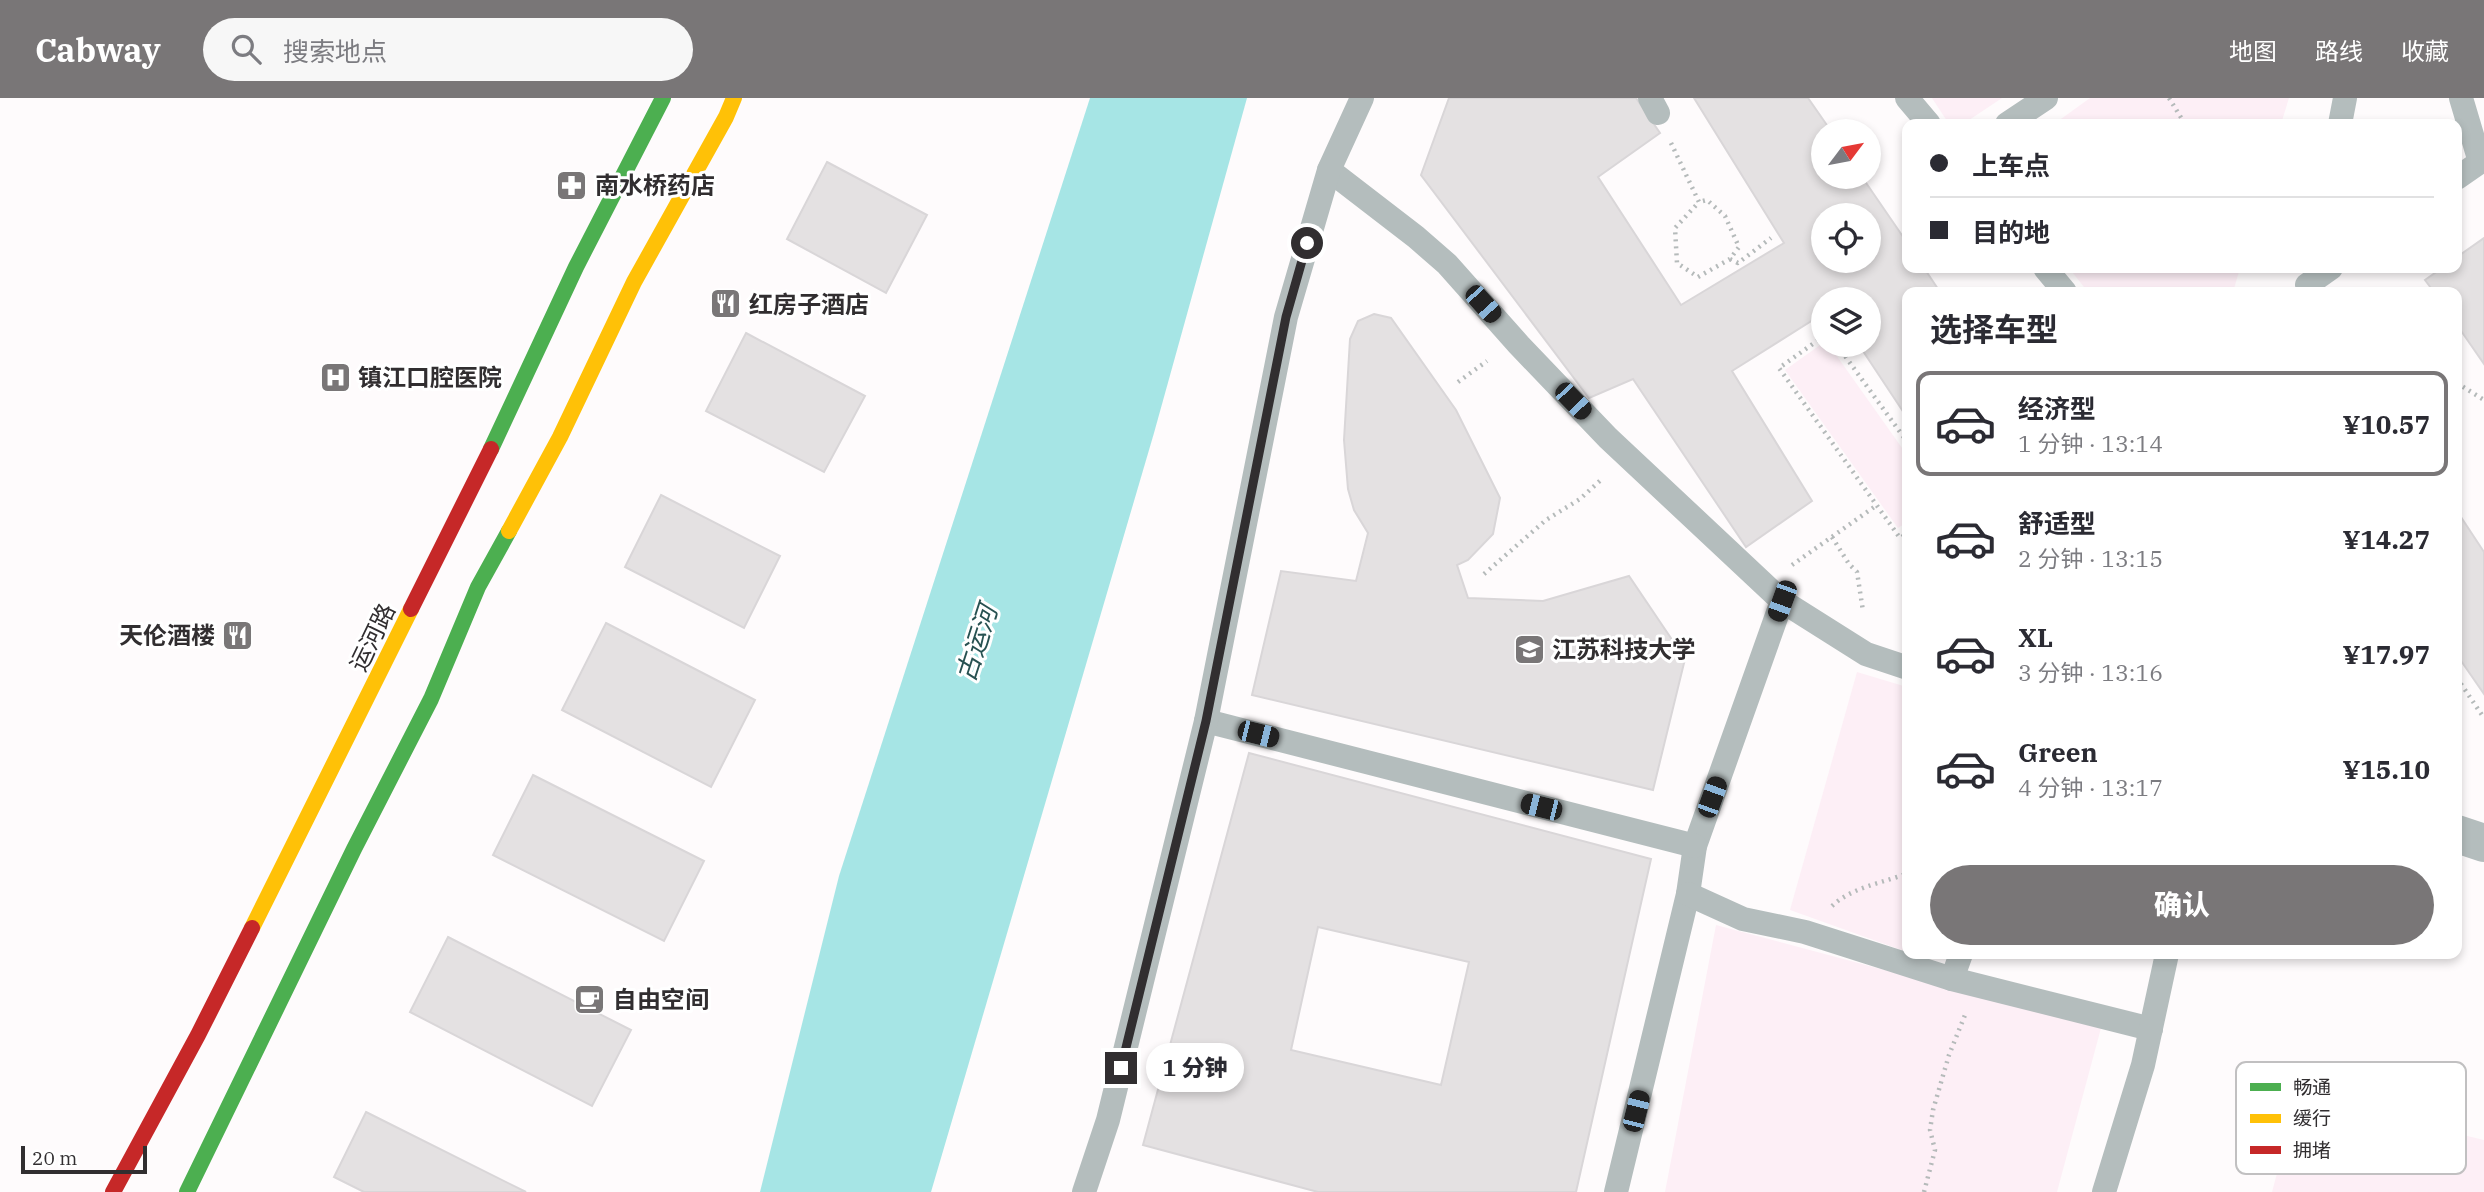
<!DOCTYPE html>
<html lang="zh">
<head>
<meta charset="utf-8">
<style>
  body { margin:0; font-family:"IBM Plex Serif","Noto Sans SC",serif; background:#f7f7f7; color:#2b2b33; height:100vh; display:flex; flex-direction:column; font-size:26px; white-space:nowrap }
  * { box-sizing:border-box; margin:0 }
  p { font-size:23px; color:#7c7c81 }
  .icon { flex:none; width:38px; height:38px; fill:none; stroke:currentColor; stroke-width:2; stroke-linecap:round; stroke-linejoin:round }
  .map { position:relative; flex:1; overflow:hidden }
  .drawer { position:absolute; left:1902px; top:189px; width:560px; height:672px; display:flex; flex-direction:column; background:#fff; border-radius:14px; box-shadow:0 4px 10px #0003 }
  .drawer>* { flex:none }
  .hud { position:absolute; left:1902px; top:21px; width:560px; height:154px; border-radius:14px; box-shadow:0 4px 10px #0003; display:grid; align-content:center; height:154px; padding:0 28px; background:#fff }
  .needle { width:46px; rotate:58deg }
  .tools { position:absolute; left:1811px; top:21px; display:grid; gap:14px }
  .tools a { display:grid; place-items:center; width:70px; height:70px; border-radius:50%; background:#fff; box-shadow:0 4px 10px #0003; font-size:35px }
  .scale { position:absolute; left:21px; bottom:18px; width:126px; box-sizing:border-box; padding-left:7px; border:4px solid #312e30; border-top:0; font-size:19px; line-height:24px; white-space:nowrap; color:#312e30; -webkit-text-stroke:5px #fff; paint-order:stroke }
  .end { position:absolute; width:32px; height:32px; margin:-16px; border:9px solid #312e30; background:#fff; box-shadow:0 0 0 4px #fff }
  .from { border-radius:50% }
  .bubble { position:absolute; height:49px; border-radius:24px; background:#fff; box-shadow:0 4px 10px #0003; font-size:23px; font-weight:800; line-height:49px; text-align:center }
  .car { position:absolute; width:21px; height:42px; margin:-21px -10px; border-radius:9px; box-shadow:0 0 5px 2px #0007; background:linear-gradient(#222 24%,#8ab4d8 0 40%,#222 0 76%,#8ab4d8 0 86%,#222 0) }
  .hud b { display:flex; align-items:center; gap:24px; height:66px; font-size:26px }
  .hud b+b { border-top:2px solid #e1e1e2 }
  .hud i { width:18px; height:18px; background:#2b2b33 }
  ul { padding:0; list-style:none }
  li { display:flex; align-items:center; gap:21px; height:105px; margin:0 14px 10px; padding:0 14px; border:4px solid transparent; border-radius:14px }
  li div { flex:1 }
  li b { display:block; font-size:26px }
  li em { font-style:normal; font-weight:800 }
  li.on { border-color:#797677 }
  li>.icon { width:63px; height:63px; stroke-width:1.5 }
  h2 { padding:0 28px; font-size:32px; line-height:84px }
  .primary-button { display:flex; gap:14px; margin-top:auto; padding:14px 28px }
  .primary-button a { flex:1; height:80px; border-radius:42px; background:#797677; color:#fff; font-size:28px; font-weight:800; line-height:80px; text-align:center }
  header { display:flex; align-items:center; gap:42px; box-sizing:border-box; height:98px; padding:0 35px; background:#797677; color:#fff }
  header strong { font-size:33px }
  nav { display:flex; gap:38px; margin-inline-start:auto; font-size:24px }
  .search { width:490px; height:63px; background:#f7f7f7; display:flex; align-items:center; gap:18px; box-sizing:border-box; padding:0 24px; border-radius:38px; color:#7c7c81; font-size:26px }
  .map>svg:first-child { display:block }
</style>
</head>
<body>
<header>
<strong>Cabway</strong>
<div class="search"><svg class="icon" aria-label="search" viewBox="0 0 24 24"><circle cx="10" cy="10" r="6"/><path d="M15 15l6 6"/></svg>搜索地点</div>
<nav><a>地图</a><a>路线</a><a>收藏</a></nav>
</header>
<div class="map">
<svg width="2484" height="1094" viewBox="0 0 2484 1094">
  <rect width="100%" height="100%" fill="#fefbfc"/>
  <!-- green -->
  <g fill="#fdeff6">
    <path d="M1932,0H2002L1963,26H1949Z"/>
    <path d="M2090,0H2289L2281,26H2054Z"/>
    <path d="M2069,170H2240L2233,194H2088Z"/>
    <path d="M1823,245L1824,247H1829L1907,357V424L1898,430L1785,272Z"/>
    <path d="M1857,574L1907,589V854L1790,812Z"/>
    <path d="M1716,827L2101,930L2057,1094H1665Z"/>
    <path d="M2298,997L2484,1042V1094H2272Z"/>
  </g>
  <!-- water -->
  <path fill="#a6e5e5" d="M1090,0H1247L1154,335L931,1094H760L839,778Z"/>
  <!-- building -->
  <g fill="#e4e1e2" stroke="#d9d6d8" stroke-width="2" fill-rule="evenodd">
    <path d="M1449,0H1636L1660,35L1598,79L1681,207L1784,145L1694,0H1808L1831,33H1824V79H1862L1908,146V170H1924L1940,194H1908V321L1859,247H1869V201H1824V215L1732,273L1812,403L1746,449L1633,281L1589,300L1421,77ZM1824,117H1869V163H1824Z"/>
    <path d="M827,64L927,117L886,195L787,141Z"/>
    <path d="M2484,140V266L2457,227V194H2434L2425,182L2442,170H2457V159Z"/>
    <path d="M1374,216L1391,220L1456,312L1500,400L1493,436L1468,462L1457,467L1468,500L1543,503L1629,478L1685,561L1653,692L1252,597L1281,473L1356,483L1368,435L1354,412L1348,391L1344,342L1350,241L1358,223Z"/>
    <path d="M746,235L865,298L824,374L706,313Z"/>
    <path d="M661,397L780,458L744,530L625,469Z"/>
    <path d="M2457,413L2484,454V596L2457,557Z"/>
    <path d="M606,525L755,602L711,689L562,612Z"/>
    <path d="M1249,655L1651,761L1576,1094H1318L1143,1047ZM1318,829L1469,864L1441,987L1291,952Z"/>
    <path d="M533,677L704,763L664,843L493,757Z"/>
    <path d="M448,839L631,932L592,1008L410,914Z"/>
    <path d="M366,1014L526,1094H364L334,1079Z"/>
  </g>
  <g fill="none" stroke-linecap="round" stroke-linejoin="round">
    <!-- path -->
    <g stroke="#b5baba" stroke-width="4.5" stroke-dasharray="2 5" stroke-linecap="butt">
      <path d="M2169,0L2185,26"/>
      <path d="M1671,45L1699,104L1675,130L1677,165L1698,179L1730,161L1739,149L1725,118L1707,102L1699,104"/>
      <path d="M1730,161L1738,165L1771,140"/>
      <path d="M1824,238L1779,270L1900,440L1908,435"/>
      <path d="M1837,247L1908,345"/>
      <path d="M1458,284L1487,263"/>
      <path d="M2457,285L2484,302"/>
      <path d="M1832,439L1849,466L1857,474L1863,513"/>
      <path d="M1792,467L1877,407"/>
      <path d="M1484,476L1546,422L1580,401L1603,380"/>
      <path d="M2457,580L2484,620"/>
      <path d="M1832,808C1852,789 1883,785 1908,775"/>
      <path d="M1924,1094L1935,1052L1930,1032L1933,1012L1949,957L1965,917"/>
    </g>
    <!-- lane -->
    <g stroke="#b4bdbd" stroke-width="24">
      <path d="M1650,0L1658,15"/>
      <path d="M1907,0L1929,26"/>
      <path d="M2007,26L2046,0"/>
      <path d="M2340,26L2345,0"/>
      <path d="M1329,72L1416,139L1447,166L1519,247L1608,340L1782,503L1695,748L1688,796L1616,1094"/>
      <path d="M2457,80L2480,64L2461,0"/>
      <path d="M2045,170L2065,194"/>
      <path d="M2307,187L2331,170"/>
      <path d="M1782,503L1866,556L1908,570"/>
      <path d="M1206,623L1695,748"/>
      <path d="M1688,796L1743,821L1805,834L1952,881L1961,856"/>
      <path d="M1952,881L2151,931"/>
      <path d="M1084,1094L1108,1022L1206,623L1286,219L1329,72L1362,0"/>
      <path d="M2104,1094L2143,967L2167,856"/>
    </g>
    <!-- street -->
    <path stroke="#b4bdbd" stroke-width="38" d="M2457,736L2484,745"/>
    <!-- fast -->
    <g stroke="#4caf50" stroke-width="16">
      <path d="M491,351L576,169L663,0"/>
      <path d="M187,1094L354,751L431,601L478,489L509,433"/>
    </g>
    <!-- slow -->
    <g stroke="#ffc107" stroke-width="16">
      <path d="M509,433L560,339L634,184L726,19L734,0"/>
      <path d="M252,830L411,511"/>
    </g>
    <!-- jam -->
    <g stroke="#c62828" stroke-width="16">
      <path d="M411,511L491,351"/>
      <path d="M113,1094L198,937L252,830"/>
    </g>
  </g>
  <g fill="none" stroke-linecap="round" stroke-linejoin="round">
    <!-- route -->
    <path stroke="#312e30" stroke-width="9" d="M1121,970L1206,623L1286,219L1307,145"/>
  </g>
  <!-- icons -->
  <defs>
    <symbol id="pharmacy-square" viewBox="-11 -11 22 22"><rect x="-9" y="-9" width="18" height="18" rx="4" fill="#797677" stroke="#fff"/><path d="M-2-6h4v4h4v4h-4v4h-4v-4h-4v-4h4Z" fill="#fff"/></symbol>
    <symbol id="restaurant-square" viewBox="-11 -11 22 22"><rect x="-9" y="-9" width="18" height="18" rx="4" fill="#797677" stroke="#fff"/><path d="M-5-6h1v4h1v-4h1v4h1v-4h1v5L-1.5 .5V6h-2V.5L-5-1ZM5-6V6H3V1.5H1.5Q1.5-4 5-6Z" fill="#fff"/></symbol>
    <symbol id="hospital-square" viewBox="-11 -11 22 22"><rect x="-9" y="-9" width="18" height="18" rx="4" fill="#797677" stroke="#fff"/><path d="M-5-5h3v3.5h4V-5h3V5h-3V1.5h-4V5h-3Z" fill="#fff"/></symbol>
    <symbol id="university-square" viewBox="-11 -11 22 22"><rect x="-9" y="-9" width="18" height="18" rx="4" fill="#797677" stroke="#fff"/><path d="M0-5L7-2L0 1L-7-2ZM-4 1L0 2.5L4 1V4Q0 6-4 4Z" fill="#fff"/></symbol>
    <symbol id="cafe-square" viewBox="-11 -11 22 22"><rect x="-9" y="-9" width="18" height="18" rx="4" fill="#797677" stroke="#fff"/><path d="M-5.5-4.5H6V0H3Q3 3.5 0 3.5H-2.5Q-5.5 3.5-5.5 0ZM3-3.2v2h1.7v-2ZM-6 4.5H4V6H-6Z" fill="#fff"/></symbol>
  </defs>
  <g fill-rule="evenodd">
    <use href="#pharmacy-square" x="554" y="70" width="35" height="35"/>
    <use href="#restaurant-square" x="708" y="188" width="35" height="35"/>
    <use href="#hospital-square" x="318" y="262" width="35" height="35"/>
    <use href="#restaurant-square" x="220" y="520" width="35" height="35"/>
    <use href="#university-square" x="1512" y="534" width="35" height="35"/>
    <use href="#cafe-square" x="572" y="884" width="35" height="35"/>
  </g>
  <g text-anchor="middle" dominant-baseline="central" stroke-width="6" stroke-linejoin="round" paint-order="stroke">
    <!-- poi labels -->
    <g font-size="24" font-weight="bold" fill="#312e30" stroke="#fff" text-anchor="start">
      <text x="595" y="87">南水桥药店</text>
      <text x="749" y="206">红房子酒店</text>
      <text x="358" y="279">镇江口腔医院</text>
      <text x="215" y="537" text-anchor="end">天伦酒楼</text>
      <text x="1552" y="551">江苏科技大学</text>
      <text x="613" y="901">自由空间</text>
    </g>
    <!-- street labels -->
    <g font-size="24" fill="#312e30" stroke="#fff">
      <text transform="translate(372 539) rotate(-64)">运河路</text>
    </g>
    <!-- water labels -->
    <g font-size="26" font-style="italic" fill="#275151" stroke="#fff">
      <text transform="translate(976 545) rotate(-72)">古运河</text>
    </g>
  </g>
  <!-- legend -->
  <rect x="2236" y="964" width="230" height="112" rx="10" fill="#fff" stroke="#c1c0c1" stroke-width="2"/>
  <rect x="2250" y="985" width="31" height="8" fill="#4caf50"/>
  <rect x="2250" y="1016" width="31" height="9" fill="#ffc107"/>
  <rect x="2250" y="1048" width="31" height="8" fill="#c62828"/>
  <g font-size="19" fill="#312e30">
    <text x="2293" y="996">畅通</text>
    <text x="2293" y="1027">缓行</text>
    <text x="2293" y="1059">拥堵</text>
  </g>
</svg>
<div class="tools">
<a><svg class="needle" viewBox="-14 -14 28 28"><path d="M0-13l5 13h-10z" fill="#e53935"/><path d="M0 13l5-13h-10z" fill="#7c7c81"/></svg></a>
<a><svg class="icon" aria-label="locate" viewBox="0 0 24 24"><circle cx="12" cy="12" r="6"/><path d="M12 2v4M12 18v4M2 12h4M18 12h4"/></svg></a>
<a><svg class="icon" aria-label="layers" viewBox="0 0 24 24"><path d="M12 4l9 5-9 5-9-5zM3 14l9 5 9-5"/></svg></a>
</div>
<div class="scale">20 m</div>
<i class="end from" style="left:1307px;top:145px"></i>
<i class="end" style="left:1121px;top:970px"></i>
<div class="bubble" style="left:1146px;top:945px;width:98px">1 分钟</div>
<i class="car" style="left:1483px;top:206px;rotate:138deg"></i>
<i class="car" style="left:1573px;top:303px;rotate:136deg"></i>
<i class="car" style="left:1782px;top:503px;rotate:200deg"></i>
<i class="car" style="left:1258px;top:636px;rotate:104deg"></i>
<i class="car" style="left:1712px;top:699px;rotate:20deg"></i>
<i class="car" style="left:1541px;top:709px;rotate:284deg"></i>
<i class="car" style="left:1636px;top:1013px;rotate:14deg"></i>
<div class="hud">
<b><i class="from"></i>上车点</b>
<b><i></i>目的地</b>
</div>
<section class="drawer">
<h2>选择车型</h2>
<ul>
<li class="on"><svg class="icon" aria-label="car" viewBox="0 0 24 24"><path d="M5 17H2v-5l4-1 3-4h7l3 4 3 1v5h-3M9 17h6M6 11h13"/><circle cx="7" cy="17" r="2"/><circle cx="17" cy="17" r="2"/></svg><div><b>经济型</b><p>1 分钟 · 13:14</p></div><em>¥10.57</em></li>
<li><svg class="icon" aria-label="car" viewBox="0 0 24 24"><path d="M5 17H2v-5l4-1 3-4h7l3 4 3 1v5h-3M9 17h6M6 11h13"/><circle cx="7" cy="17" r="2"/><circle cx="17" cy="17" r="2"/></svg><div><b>舒适型</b><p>2 分钟 · 13:15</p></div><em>¥14.27</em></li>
<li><svg class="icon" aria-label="car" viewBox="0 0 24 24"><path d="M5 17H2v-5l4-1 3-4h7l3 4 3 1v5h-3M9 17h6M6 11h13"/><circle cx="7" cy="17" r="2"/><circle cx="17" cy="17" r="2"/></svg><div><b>XL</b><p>3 分钟 · 13:16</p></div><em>¥17.97</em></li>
<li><svg class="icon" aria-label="car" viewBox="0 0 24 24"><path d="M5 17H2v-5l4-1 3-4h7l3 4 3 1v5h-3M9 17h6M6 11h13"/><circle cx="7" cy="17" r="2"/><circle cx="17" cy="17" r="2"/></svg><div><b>Green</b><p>4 分钟 · 13:17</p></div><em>¥15.10</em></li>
</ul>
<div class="primary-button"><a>确认</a></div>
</section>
</div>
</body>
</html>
